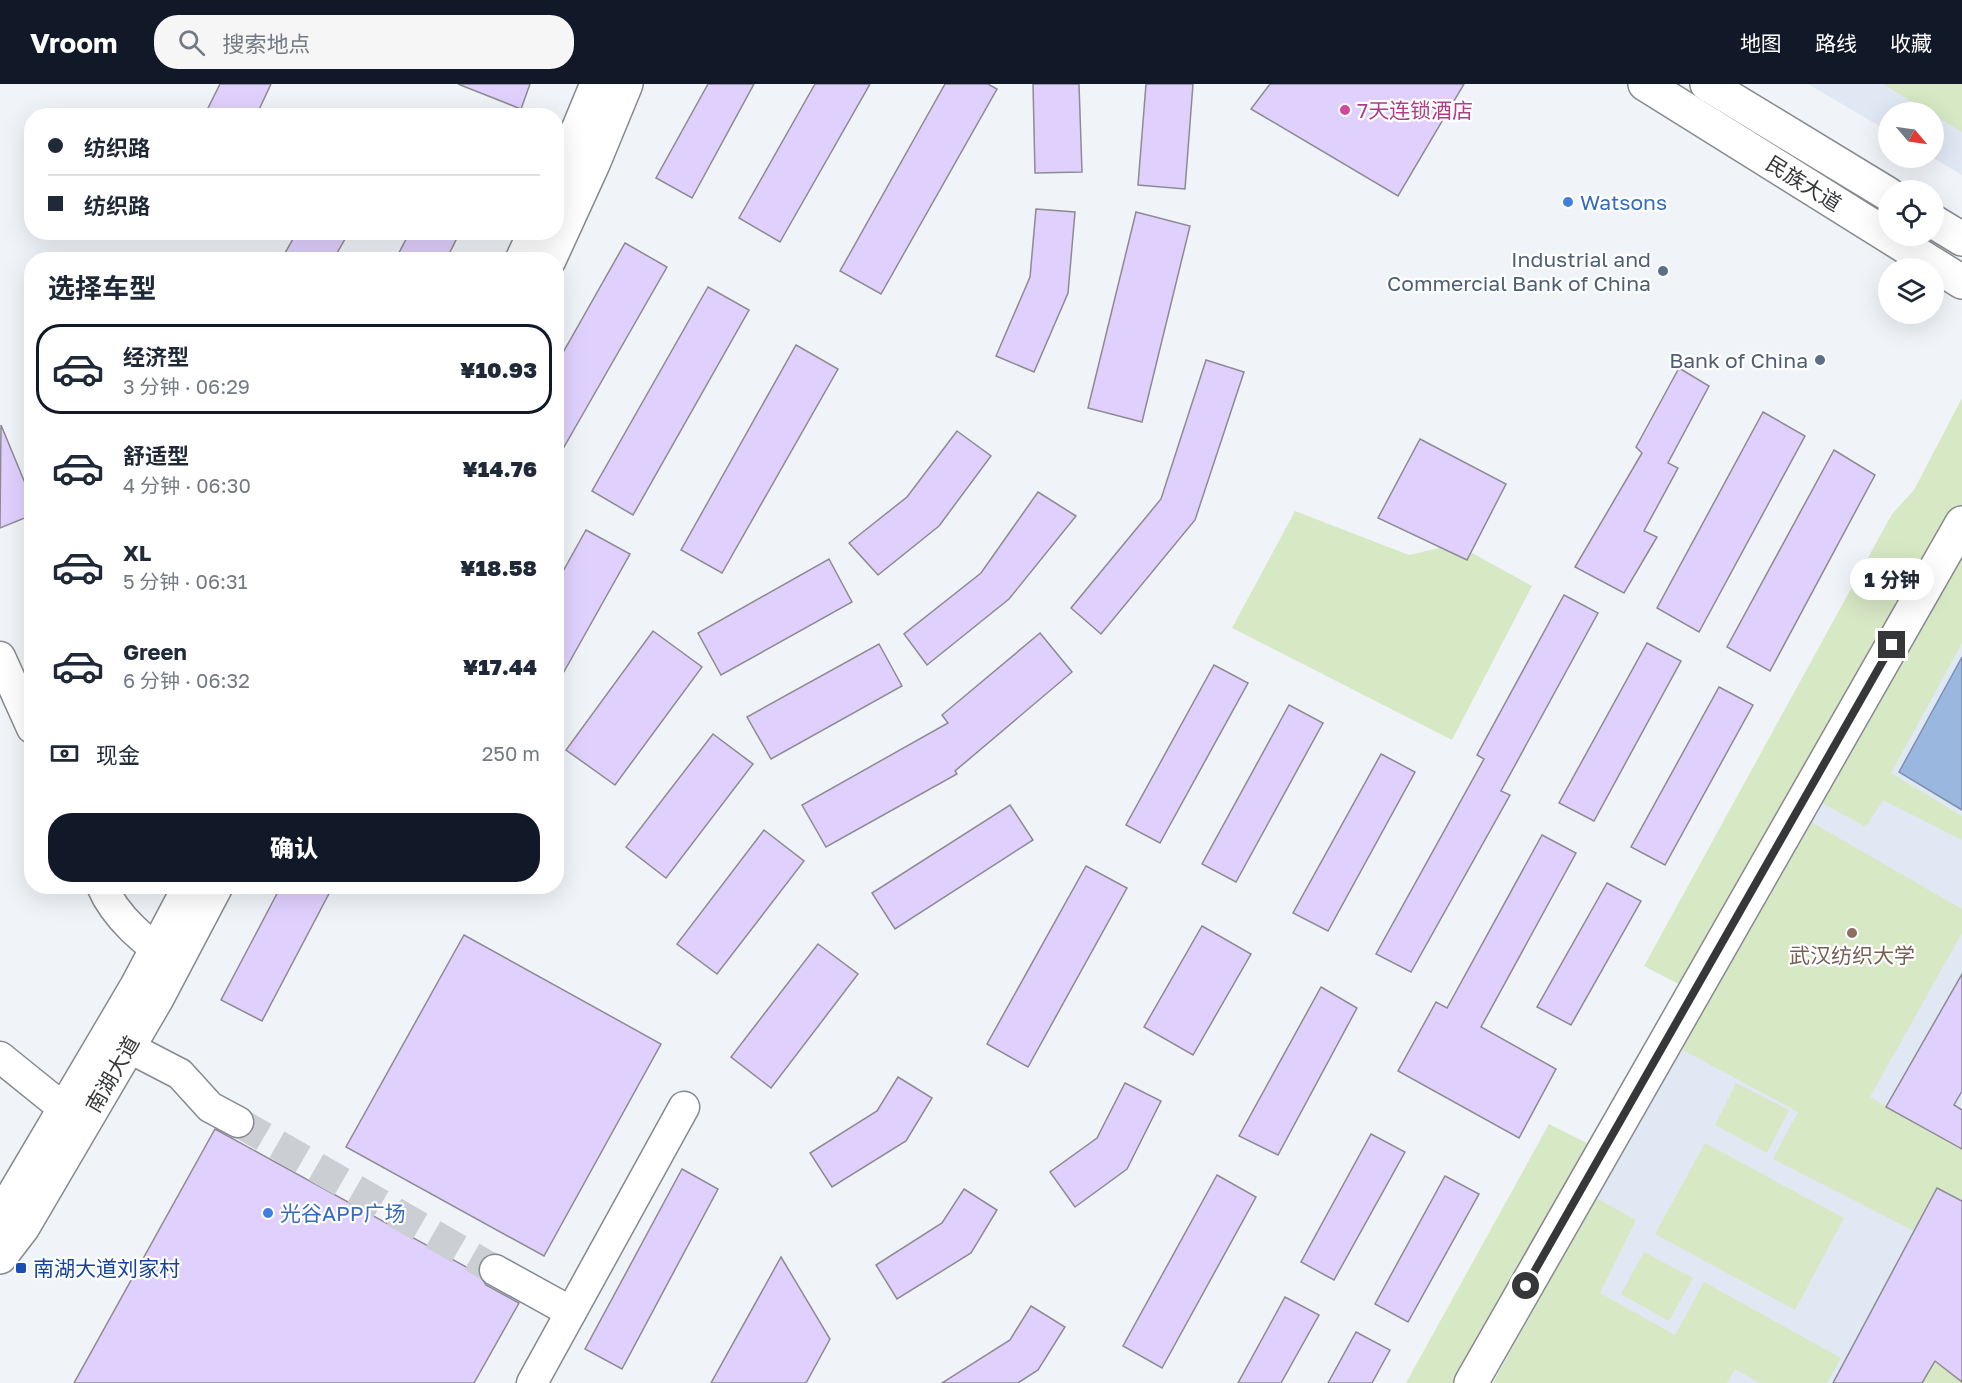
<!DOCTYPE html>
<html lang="zh">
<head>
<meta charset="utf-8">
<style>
  body { margin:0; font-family:"Golos Text","Noto Sans SC",sans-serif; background:#f6f6f7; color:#1f2937; height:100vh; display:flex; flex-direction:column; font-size:22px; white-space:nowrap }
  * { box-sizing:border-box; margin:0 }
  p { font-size:20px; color:#747a83 }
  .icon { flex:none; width:33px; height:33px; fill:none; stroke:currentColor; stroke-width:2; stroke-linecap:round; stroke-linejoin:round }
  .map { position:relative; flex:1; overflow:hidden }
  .panel { position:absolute; left:24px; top:168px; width:540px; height:642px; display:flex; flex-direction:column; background:#fff; border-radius:24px; box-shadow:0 6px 24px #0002 }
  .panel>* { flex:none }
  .hud { position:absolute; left:24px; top:24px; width:540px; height:132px; border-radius:24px; box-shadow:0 6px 24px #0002; display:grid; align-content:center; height:132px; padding:0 24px; background:#fff }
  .needle { width:39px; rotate:119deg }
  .buttons { position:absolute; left:1878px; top:18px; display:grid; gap:12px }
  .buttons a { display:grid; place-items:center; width:66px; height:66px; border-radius:50%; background:#fff; box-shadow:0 6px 24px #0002; font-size:30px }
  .end { position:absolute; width:27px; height:27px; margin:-14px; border:8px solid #353739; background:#fff; box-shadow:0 0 0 3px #fff }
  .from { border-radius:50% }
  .bubble { position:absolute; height:42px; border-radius:21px; background:#fff; box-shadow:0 6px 24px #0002; font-size:20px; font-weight:800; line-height:42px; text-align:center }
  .hud b { display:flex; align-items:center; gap:21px; height:57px; font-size:22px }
  .hud b+b { border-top:2px solid #e0e1e3 }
  .hud i { width:15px; height:15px; background:#1f2937 }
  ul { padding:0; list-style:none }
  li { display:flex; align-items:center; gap:18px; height:90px; margin:0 12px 9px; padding:0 12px; border:3px solid transparent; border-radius:24px }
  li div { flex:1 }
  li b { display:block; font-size:22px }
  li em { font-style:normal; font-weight:800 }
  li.active { border-color:#111827 }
  li>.icon { width:54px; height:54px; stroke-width:1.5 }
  h2 { padding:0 24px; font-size:27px; line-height:72px }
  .pay { display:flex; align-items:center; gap:15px; height:66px; padding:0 24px; font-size:22px }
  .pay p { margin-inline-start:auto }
  .action { display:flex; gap:12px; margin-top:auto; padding:12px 24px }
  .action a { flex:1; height:69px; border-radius:24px; background:#111827; color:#fff; font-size:24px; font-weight:800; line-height:69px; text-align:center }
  header { display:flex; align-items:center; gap:36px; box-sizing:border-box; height:84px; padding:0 30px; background:#111827; color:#fff }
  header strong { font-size:28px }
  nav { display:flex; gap:33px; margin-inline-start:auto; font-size:21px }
  .search { width:420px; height:54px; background:#f6f6f7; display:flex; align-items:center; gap:15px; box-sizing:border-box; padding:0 21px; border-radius:24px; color:#747a83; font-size:22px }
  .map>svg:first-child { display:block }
</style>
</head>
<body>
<header>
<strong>Vroom</strong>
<div class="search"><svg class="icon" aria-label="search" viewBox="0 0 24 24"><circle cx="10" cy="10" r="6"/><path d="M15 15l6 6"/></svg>搜索地点</div>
<nav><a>地图</a><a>路线</a><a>收藏</a></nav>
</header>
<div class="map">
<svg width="1962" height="1299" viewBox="0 0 1962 1299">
  <rect width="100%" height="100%" fill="#f0f4f9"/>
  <!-- built -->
  <g fill="#e0e8f4">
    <path d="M1808,0H1962V91L1933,74L1934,28H1888V47Z"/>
    <path d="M1962,456V1299H1493L1817,716Z"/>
  </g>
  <!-- green -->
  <g fill="#d7e8c5">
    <path d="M1883,0H1962V48Z"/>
    <path d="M1962,314V439L1694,908L1644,882L1892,430L1914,406Z"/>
    <path d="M1295,427L1409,471L1456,460L1532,502L1452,656L1232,544Z"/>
    <path d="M1962,456V559L1891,689L1962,732V756L1883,716L1866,743L1817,716Z"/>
    <path d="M1806,735L1962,825V849L1870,1013L1962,1065V1117L1937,1105L1914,1147L1773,1075L1798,1028L1679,964Z"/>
    <path d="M1736,999L1789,1026L1767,1069L1715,1041Z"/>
    <path d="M1549,1040L1603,1067L1471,1299H1406Z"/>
    <path d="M1705,1059L1844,1134L1795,1226L1655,1150Z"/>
    <path d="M1596,1114L1636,1136L1600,1209L1675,1251L1704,1198L1841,1274L1827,1299H1760L1735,1285L1727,1299H1493Z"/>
    <path d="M1644,1168L1693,1194L1669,1237L1621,1210Z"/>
    <path d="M1935,1277L1962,1298V1299H1922Z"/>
  </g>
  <!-- water -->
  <path fill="#9ab8df" stroke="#7c91ad" stroke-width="1.5" d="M1962,573V726L1899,688Z"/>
  <!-- building -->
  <g fill="#e0d0fe" stroke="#8d8b91" stroke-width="1.5">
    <path d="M220,0H271L256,32H204Z"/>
    <path d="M458,0H530L521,25Z"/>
    <path d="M708,0H754L692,114L656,94Z"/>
    <path d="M815,0H870L780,158L739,134Z"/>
    <path d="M945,0H988L997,5L881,210L840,187Z"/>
    <path d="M1033,0H1079L1082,88L1035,89Z"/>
    <path d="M1146,0H1193L1185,105L1138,101Z"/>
    <path d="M1270,0H1464L1398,112L1251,25Z"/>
    <path d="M1036,125L1075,128L1068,209L1034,288L996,272L1030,193Z"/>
    <path d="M1136,128L1190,142L1142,338L1088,324Z"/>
    <path d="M297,148H349L333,176H281Z"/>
    <path d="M410,148H460L446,176H395Z"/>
    <path d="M625,159L667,183L556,377V281Z"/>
    <path d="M708,203L749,226L633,431L592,407Z"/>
    <path d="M796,261L838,285L722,489L681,466Z"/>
    <path d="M1206,276L1244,288L1195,436L1101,550L1071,524L1161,415Z"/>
    <path d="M1679,284L1709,302L1668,379L1678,384L1644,447L1657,453L1624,509L1575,483L1642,369L1636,363Z"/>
    <path d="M1763,328L1805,352L1699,548L1657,524Z"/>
    <path d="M1,341L32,416V431L0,444Z"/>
    <path d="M957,347L991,372L939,442L878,491L849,459L907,413Z"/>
    <path d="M1420,355L1506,400L1467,476L1378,434Z"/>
    <path d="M1834,366L1875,391L1770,587L1727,563Z"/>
    <path d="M1038,408L1076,432L1009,515L927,581L904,550L981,489Z"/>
    <path d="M586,446L630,470L556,602V500Z"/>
    <path d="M829,475L852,518L721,591L698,549Z"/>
    <path d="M1564,511L1598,529L1501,707L1510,711L1411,888L1376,870L1484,675L1477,671Z"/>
    <path d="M653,547L702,583L615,701L566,666Z"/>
    <path d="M1040,549L1072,588L955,687L957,690L826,763L802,721L948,639L942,631Z"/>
    <path d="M1647,559L1681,577L1594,737L1559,719Z"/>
    <path d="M879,560L902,602L771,675L747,633Z"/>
    <path d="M1214,581L1248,599L1160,759L1126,741Z"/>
    <path d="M1719,603L1753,621L1665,781L1631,763Z"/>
    <path d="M1289,621L1323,639L1236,798L1202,780Z"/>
    <path d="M713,650L753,680L666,794L626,763Z"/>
    <path d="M1381,670L1415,688L1328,847L1293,829Z"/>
    <path d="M1010,721L1033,756L895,845L872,809Z"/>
    <path d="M764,746L804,777L717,890L677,860Z"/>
    <path d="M1542,751L1576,769L1481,943L1556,985L1519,1054L1398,987L1436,918L1447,924Z"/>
    <path d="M1086,782L1127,804L1028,983L987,960Z"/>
    <path d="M1607,799L1641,817L1571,941L1537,923Z"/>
    <path d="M281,802H333L262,937L221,916Z"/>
    <path d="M1202,842L1251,870L1193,971L1144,943Z"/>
    <path d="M464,851L661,960L544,1172L346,1063Z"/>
    <path d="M818,860L858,890L771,1004L731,973Z"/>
    <path d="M1962,890V1007L1954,1021L1962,1026V1065L1886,1023Z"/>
    <path d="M1321,903L1357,924L1278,1071L1239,1052Z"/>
    <path d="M898,993L932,1014L906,1057L832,1103L810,1069L877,1027Z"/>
    <path d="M1125,999L1161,1017L1127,1085L1075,1123L1050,1088L1097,1054Z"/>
    <path d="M215,1045L479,1190L486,1201L519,1219L474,1299H74Z"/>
    <path d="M1371,1050L1405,1068L1334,1196L1301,1178Z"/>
    <path d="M682,1085L718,1105L622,1285L585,1265Z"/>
    <path d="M1217,1091L1256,1113L1162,1284L1123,1262Z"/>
    <path d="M1445,1092L1479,1110L1408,1238L1375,1220Z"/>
    <path d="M1937,1104L1962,1117V1298L1935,1277L1922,1299H1833Z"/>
    <path d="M964,1105L997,1126L971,1169L897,1215L876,1181L942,1139Z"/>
    <path d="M781,1173L830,1255L806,1299H711Z"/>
    <path d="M1285,1213L1319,1231L1281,1299H1238Z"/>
    <path d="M1031,1222L1065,1243L1038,1286L1018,1299H942L1010,1256Z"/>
    <path d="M1356,1248L1390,1266L1372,1299H1328Z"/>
  </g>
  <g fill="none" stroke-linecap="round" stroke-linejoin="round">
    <!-- minor-tunnel -->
    <path stroke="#cbced3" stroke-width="30" stroke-dasharray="30 15" stroke-linecap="butt" d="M238,1038L495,1186"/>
    <defs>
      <g id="minor">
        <path d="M0,573L32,644"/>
        <path d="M102,802C115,833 147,861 176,877"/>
        <path d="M128,963L180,990L210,1023L238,1038"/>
        <path d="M0,973L83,1040"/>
        <path d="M495,1186L571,1228"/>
        <path d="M532,1299L684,1023"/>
      </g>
      <g id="major">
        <path d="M1645,0L1962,198"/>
        <path d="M1707,0L1888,110"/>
        <path d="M556,99L597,0"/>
        <path d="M1934,138L1962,155"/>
        <path d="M522,176L535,148"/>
        <path d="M549,176L593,80L626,0"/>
        <path d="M0,1134L137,902L190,802"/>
        <path d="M0,1173L23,1143L156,916L216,802"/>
        <path d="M1471,1299L1962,439"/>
      </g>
    </defs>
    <!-- minor casing -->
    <use href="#minor" stroke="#868a8f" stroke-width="33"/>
    <!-- major casing -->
    <use href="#major" stroke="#868a8f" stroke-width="36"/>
    <!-- minor -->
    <use href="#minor" stroke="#fff" stroke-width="30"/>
    <!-- major -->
    <use href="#major" stroke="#fff" stroke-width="33"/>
  </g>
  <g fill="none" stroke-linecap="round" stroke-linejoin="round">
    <!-- route -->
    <path stroke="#353739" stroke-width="8" d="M1526,1202L1892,561"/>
  </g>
  <!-- markers -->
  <circle fill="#d1479c" stroke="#fff" stroke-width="2" cx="1345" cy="26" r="6"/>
  <g fill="#3f7fe0" stroke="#fff" stroke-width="2">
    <circle cx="1568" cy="118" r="6"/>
    <circle cx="268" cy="1129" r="6"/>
  </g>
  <g fill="#5c6f8a" stroke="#fff" stroke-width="2">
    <circle cx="1663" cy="187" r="6"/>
    <circle cx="1820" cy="276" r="6"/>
  </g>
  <circle fill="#8d6e63" stroke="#fff" stroke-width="2" cx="1852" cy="849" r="6"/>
  <rect fill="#1a4fb4" stroke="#fff" stroke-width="2" x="15" y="1178" width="12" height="12" rx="3"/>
  <g text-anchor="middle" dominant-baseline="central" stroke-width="4.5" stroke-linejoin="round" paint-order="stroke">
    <!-- hotel labels -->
    <g font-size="21" fill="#b23c85" stroke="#fff" text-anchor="start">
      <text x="1357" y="26">7天连锁酒店</text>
    </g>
    <!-- street labels -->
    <g font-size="21" fill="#353739" stroke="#fff">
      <text transform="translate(1804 99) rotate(32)">民族大道</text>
      <text transform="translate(112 990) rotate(-60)">南湖大道</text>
    </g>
    <!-- shop labels -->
    <g font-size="21" fill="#366cbe" stroke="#fff" text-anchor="start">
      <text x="1580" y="118">Watsons</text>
      <text x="280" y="1129">光谷APP广场</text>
    </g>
    <!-- service labels -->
    <g font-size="21" fill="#4e5e75" stroke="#fff" text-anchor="end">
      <text x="1651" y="175">Industrial and<tspan x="1651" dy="24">Commercial Bank of China</tspan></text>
      <text x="1808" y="276">Bank of China</text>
    </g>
    <!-- education labels -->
    <g font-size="21" fill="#785e54" stroke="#fff">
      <text x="1852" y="871">武汉纺织大学</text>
    </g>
    <!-- transit labels -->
    <g font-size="21" fill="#164399" stroke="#fff" text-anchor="start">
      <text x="33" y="1184">南湖大道刘家村</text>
    </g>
  </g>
</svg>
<div class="buttons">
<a><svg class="needle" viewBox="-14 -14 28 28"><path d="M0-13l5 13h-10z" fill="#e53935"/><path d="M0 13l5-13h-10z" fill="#747a83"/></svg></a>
<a><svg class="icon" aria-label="locate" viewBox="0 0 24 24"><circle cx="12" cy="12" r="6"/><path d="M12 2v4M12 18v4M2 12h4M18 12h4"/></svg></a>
<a><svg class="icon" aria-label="layers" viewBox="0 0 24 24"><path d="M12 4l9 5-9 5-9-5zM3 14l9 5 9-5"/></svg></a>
</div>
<i class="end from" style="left:1526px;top:1202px"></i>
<i class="end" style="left:1892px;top:561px"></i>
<div class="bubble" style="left:1850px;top:474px;width:84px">1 分钟</div>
<div class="hud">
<b><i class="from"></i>纺织路</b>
<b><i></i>纺织路</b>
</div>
<section class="panel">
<h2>选择车型</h2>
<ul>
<li class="active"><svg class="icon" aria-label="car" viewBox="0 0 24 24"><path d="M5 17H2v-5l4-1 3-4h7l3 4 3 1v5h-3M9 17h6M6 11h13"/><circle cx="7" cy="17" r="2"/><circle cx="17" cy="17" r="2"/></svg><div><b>经济型</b><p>3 分钟 · 06:29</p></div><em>¥10.93</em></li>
<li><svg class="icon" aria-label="car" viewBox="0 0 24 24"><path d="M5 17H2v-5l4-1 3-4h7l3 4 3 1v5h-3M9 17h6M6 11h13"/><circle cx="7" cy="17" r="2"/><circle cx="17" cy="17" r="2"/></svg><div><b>舒适型</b><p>4 分钟 · 06:30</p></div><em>¥14.76</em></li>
<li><svg class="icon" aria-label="car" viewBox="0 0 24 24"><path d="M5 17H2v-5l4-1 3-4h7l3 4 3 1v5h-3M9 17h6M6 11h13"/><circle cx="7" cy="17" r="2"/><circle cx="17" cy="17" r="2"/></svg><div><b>XL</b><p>5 分钟 · 06:31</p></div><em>¥18.58</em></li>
<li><svg class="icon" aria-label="car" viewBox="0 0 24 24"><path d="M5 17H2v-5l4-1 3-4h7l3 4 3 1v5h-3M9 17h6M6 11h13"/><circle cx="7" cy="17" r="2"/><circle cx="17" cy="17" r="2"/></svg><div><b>Green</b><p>6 分钟 · 06:32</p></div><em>¥17.44</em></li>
</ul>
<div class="pay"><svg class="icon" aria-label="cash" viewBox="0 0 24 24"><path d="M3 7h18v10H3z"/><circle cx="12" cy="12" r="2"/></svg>现金<p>250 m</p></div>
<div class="action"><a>确认</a></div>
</section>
</div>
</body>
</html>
